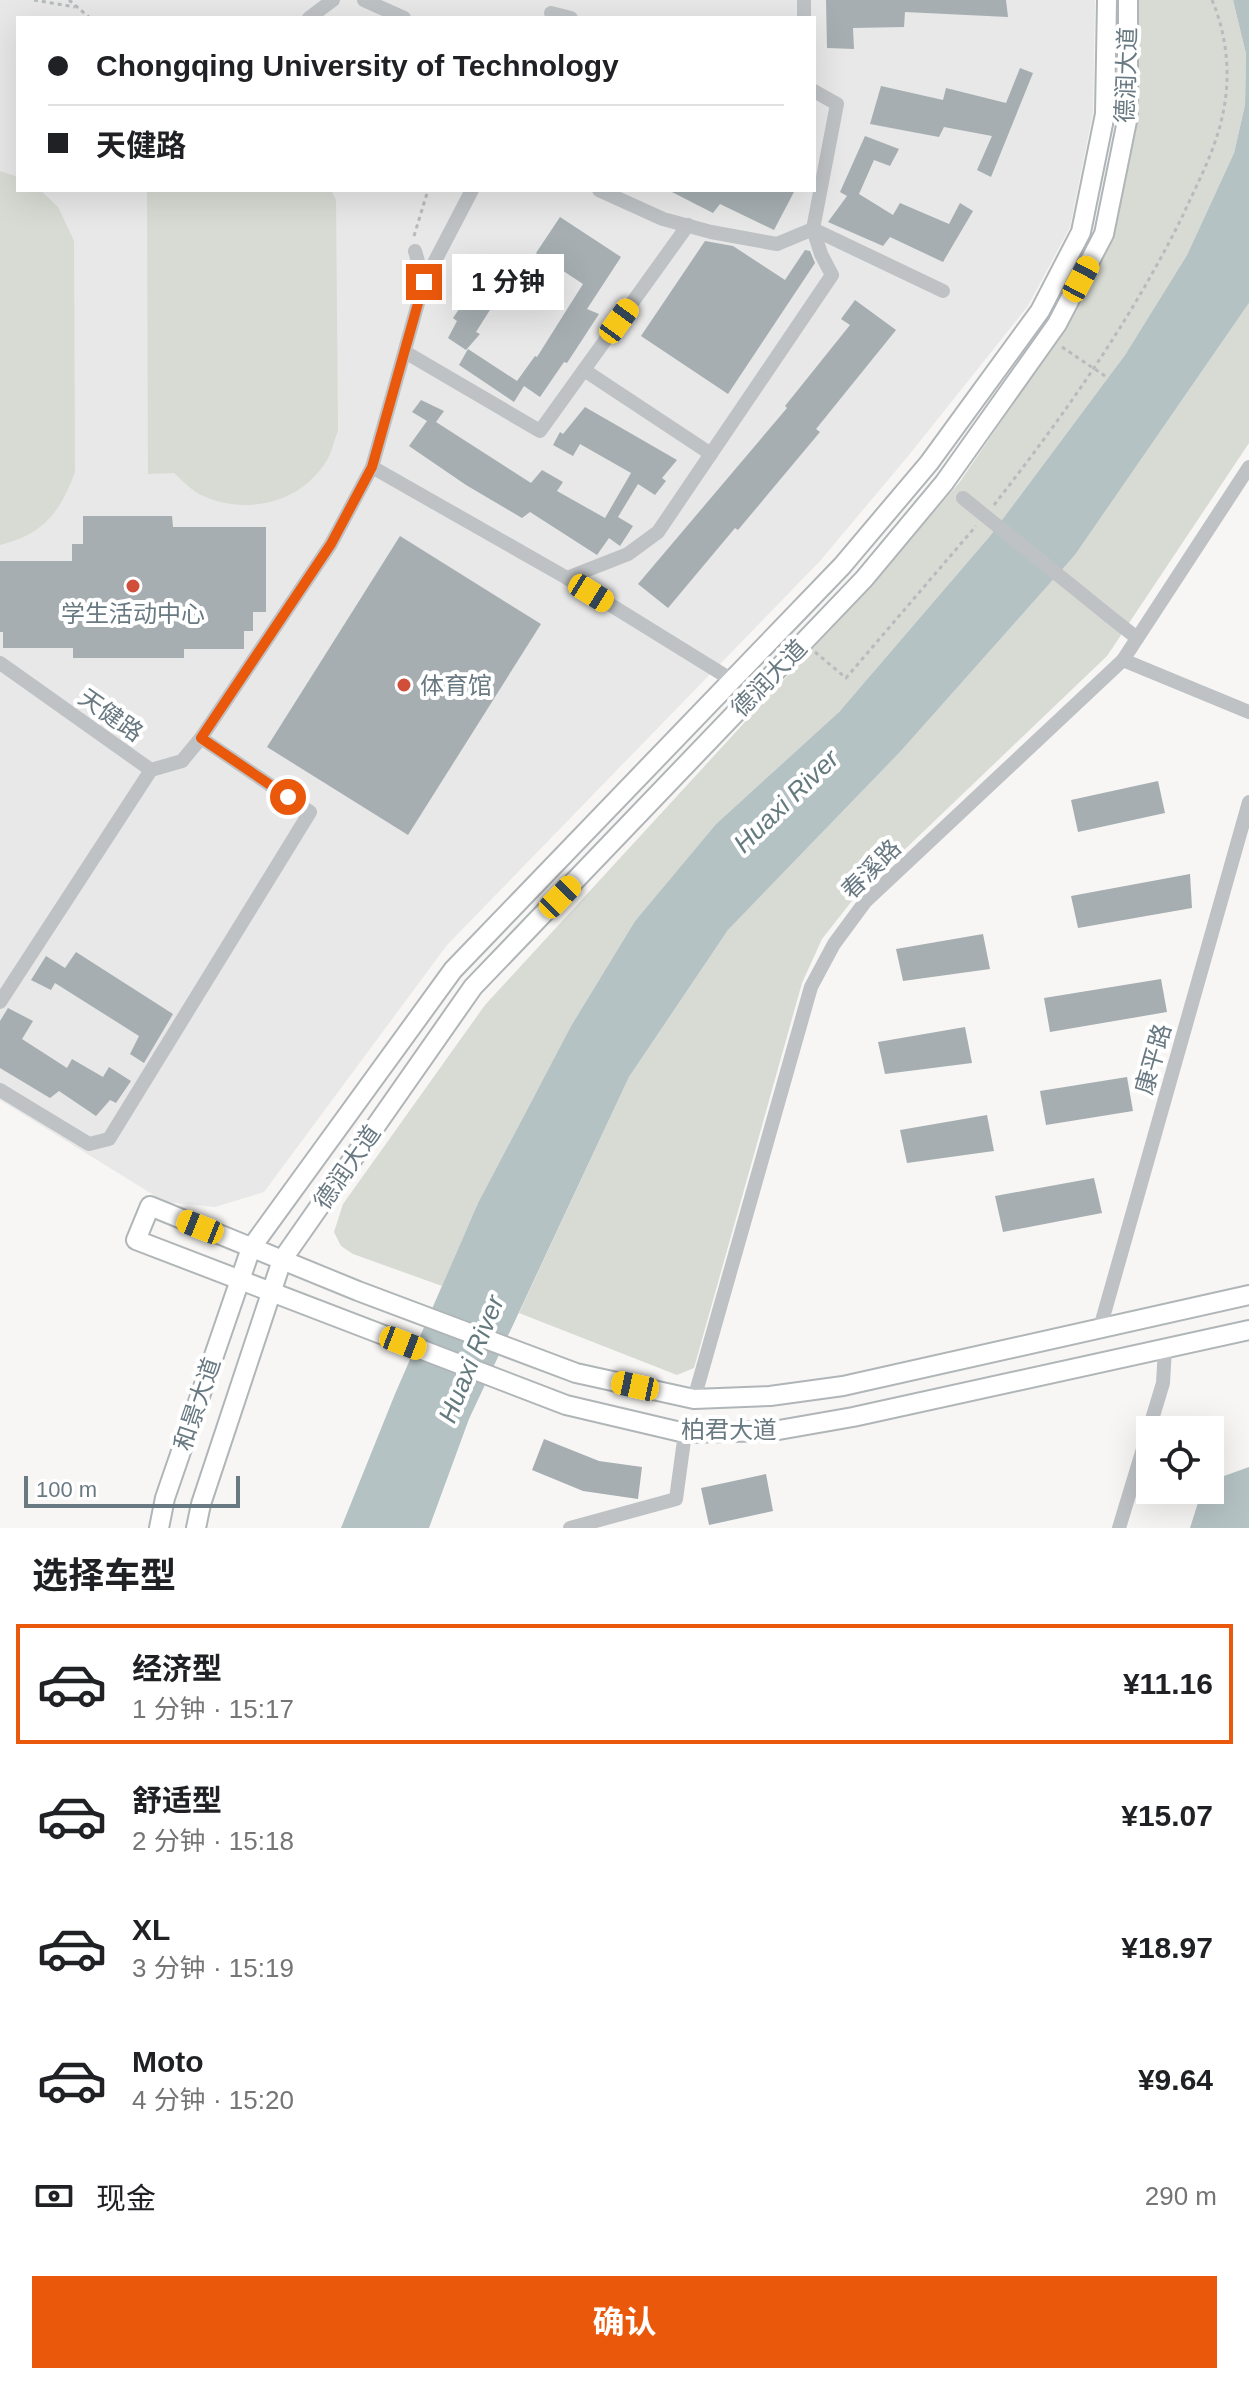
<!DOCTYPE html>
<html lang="zh">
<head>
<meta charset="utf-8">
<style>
  body { margin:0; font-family:Arial,"Noto Sans SC",sans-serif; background:#f2f2f2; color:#202124; height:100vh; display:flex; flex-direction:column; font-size:30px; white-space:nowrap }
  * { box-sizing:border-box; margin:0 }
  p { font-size:26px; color:#757577 }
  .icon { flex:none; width:44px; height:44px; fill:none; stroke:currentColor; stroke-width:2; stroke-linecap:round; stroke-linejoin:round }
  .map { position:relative; height:1528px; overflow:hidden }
  .side { display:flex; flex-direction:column; background:#fff; flex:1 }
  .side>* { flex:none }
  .banner { position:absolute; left:16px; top:16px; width:800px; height:176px; border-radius:0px; box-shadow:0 8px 32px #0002; display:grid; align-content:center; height:176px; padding:0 32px; background:#fff }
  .controls { position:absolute; left:1136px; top:1416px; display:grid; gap:16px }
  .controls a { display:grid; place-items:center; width:88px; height:88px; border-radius:0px; background:#fff; box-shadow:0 8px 32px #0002; font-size:40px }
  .scale { position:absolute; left:24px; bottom:20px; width:216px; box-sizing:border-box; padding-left:8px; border:4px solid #697982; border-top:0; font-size:22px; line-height:28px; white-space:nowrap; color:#697982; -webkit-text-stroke:6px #fff; paint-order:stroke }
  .end { position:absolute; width:36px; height:36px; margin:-18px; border:10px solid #ea580c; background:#fff; box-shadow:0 0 0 4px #fff }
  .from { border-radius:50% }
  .bubble { position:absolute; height:56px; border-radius:0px; background:#fff; box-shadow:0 8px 32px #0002; font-size:26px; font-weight:700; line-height:56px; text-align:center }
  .car { position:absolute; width:24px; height:48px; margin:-24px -12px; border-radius:10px; box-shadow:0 0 6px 2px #0007; background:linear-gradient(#f5c518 24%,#345 0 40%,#f5c518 0 76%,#345 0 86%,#f5c518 0) }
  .banner b { display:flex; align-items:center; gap:28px; height:76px; font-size:30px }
  .banner b+b { border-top:2px solid #e0e0e0 }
  .banner i { width:20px; height:20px; background:#202124 }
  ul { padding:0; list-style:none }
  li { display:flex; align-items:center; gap:24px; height:120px; margin:0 16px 12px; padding:0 16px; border:4px solid transparent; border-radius:0px }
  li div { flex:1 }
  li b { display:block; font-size:30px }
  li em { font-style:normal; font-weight:700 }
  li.on { border-color:#ea580c }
  li>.icon { width:72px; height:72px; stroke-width:1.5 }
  h2 { padding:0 32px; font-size:36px; line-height:96px }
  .pay { display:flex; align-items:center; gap:20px; height:88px; padding:0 32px; font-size:30px }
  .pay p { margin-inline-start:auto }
  .cta { display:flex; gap:16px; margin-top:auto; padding:16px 32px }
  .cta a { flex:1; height:92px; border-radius:0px; background:#ea580c; color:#fff; font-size:32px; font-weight:700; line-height:92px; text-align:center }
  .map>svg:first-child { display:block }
</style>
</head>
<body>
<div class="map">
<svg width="1249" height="1528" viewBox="0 0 1249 1528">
  <rect width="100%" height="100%" fill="#f7f6f4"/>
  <!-- built -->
  <path fill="#e7e8e7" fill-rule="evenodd" d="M0,0H1095L1093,113L1070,227L1028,306L909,455L820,561L447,945L264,1192L215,1207L165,1202L0,1100ZM18,18H814V190H18Z"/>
  <!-- green -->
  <g fill="#d7dbd3">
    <path d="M1137,0H1233L1246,54L1245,105L1234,153L1187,255L1125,355L990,536L839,712L716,824L635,921L571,1026L478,1203L442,1286L353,1254L341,1246L334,1232L343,1204L485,1005L870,586L959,483L1065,328L1111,235L1137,114Z"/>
    <path d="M0,171L18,177V190H40L58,207L74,241L75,472C60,512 44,534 0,545Z"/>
    <path d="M147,190H331L336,200L338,431C334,440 332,452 327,460C300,505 243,516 199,494C190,489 182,480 174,473L148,474Z"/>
    <path d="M1249,303V443L1107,656L855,897L822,939L802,983L694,1368L677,1375L519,1313L629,1077L728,930L900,752L1075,555Z"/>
  </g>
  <!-- water -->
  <g fill="#b5c2c4">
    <path d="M1233,0H1249V303L1075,555L900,752L728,930L629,1077L469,1419L429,1528H341L395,1394L478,1203L571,1026L635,921L716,824L839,712L990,536L1125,355L1187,255L1234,153L1245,105L1246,54Z"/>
    <path d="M1249,1467V1528H1190L1202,1490H1210V1481Z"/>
  </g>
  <!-- building -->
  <g fill="#a6aeb2">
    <path d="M826,0H1006L1008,17L905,12L904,27L853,28L854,49L827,48Z"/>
    <path d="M1020,68L1033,73L991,177L977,170L992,136L944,127L939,137L870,124L881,86L943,100L946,88L1006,103Z"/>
    <path d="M865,136L899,149L890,166L874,160L859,194L893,215L900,203L949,224L960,203L973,211L943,262L890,237L883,246L828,222L847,196L840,192Z"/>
    <path d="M668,190H795L774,230L720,204L713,213Z"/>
    <path d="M560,217L621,257L587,309L599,314L567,363L564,362L540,397L524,386L514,402L459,365L468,349L517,381L535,356L537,357L583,284L536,253Z"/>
    <path d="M705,241L733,246L785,280L805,250L810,251L815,263L728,394L641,336Z"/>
    <path d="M495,256L511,265L494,290L500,294L476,332L480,334L466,350L448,338L457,321L453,318Z"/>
    <path d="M855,300L896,330L816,429L820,432L738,530L735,528L668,608L638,584L787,408L785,406L850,325L841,319Z"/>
    <path d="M421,400L444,411L436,422L531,483L542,470L563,482L557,491L605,518L631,473L580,444L573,456L553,445L560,432L563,434L585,407L677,460L662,478L666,481L655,495L638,484L618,517L633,526L620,546L609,538L597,555L530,512L522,518L466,485L409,446L427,421L412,412Z"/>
    <path d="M83,516H172L173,527H266V612H253V631H244V649H184V658H73V648H3V632H0V561H72V544H83Z"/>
    <path d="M400,536L541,624L408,835L267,747Z"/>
    <path d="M1158,781L1165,813L1078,832L1071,800Z"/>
    <path d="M1190,874L1192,908L1078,928L1071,896Z"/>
    <path d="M983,934L990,969L903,981L896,949Z"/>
    <path d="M76,952L173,1014L144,1063L130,1054L139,1036L55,983L51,990L31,980L46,956L65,968Z"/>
    <path d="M1161,979L1167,1012L1050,1032L1044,998Z"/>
    <path d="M8,1008L33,1021L22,1039L67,1068L72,1059L103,1077L109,1067L131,1081L116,1103L110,1100L96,1116L59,1091L50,1098L0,1068V1021Z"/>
    <path d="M965,1027L972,1063L885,1074L878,1042Z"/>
    <path d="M1127,1077L1133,1111L1046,1125L1040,1091Z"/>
    <path d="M987,1115L994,1151L907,1163L900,1130Z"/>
    <path d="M1094,1178L1102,1213L1003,1232L995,1196Z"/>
    <path d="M544,1439L599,1461L642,1467L638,1499L583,1491L532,1470Z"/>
    <path d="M766,1474L773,1511L709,1525L701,1488Z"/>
  </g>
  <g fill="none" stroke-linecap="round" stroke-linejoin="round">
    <defs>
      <g id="major">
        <path d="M1249,1295L843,1386L770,1396L694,1399L576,1373L358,1291L150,1206L136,1240L566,1405L685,1433L773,1431L853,1417L1249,1330"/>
        <path d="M159,1528L165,1498L251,1248L453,970L842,566L929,463L1040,311L1081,232L1105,114L1107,0"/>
        <path d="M196,1528L201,1504L282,1260L473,987L864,579L944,483L1057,324L1104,234L1128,116V0"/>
      </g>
    </defs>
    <!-- major casing -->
    <use href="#major" stroke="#b0b5b8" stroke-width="22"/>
    <!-- path -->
    <g stroke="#b8bbbd" stroke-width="3" stroke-dasharray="4 4" stroke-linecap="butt">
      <path d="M34,0L75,7"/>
      <path d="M69,0L90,18"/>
      <path d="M414,236L428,190"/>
      <path d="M1062,347L1105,376"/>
      <path d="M994,505C1065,414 1132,319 1183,215C1198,182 1216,149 1223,113C1231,76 1227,35 1212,0"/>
      <path d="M815,652L846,678L976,526"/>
    </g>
    <!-- minor -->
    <g stroke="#bec2c5" stroke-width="14">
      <path d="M364,0L404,18"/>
      <path d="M551,13L571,18"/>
      <path d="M309,18L333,0"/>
      <path d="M804,18V0"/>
      <path d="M599,190L663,219L711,232L777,244L813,229L943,291"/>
      <path d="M415,251L424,282"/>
      <path d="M405,352L540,431L688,225"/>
      <path d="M584,370L711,454"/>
      <path d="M372,467L567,578L732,680"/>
      <path d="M567,578L628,554L658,532L832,275L821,254L813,229L837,104L814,91"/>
      <path d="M1109,616L1137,638"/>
      <path d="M1123,660L1249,712"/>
      <path d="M0,663L151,770L182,761L201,738L331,544L372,467L424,282L472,190"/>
      <path d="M0,1002L151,770"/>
      <path d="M0,1090L89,1144L109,1139L310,812L201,738"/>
      <path d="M1100,1328L1249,802"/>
      <path d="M694,1399L811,987L834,944L865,902L1123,660L1249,467"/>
      <path d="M570,1528L676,1499L685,1433"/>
      <path d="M1119,1528L1163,1383L1165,1349"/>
    </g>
    <!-- major -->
    <use href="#major" stroke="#fff" stroke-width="18"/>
    <!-- minor-bridge -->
    <path stroke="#bec2c5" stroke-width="14" d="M963,498L1109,616"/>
  </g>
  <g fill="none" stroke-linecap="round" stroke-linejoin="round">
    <!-- route -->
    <path stroke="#ea580c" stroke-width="10" d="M288,797L201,738L331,544L372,467L424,282"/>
  </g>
  <!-- markers -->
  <g fill="#d14e3a" stroke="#fff" stroke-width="3">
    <circle cx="133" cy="586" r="8"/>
    <circle cx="404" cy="685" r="8"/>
  </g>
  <g text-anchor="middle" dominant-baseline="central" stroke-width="8" stroke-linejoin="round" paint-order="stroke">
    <!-- street labels -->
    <g font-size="24" fill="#697982" stroke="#fff">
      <text transform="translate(1126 75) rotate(-88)">德润大道</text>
      <text transform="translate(769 678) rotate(-46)">德润大道</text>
      <text transform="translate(111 715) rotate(35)">天健路</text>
      <text transform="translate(871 869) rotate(-45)">春溪路</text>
      <text transform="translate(1153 1059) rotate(-74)">康平路</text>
      <text transform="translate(347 1167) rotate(-55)">德润大道</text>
      <text transform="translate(197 1404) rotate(-71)">和景大道</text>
      <text x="729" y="1429">柏君大道</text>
    </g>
    <!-- poi labels -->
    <g font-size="24" fill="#697982" stroke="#fff">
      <text x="133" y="613">学生活动中心</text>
      <text x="420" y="685" text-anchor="start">体育馆</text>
    </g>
    <!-- water labels -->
    <g font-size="26" font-style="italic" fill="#647a7e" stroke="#fff">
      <text transform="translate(786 801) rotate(-44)">Huaxi River</text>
      <text transform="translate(471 1359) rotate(-68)">Huaxi River</text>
    </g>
  </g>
</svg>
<div class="controls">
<a><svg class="icon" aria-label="locate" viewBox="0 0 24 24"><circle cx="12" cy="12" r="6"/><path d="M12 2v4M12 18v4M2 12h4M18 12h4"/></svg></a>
</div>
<div class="scale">100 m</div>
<i class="end from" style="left:288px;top:797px"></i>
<i class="end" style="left:424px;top:282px"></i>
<div class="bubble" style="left:452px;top:254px;width:112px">1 分钟</div>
<i class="car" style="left:1081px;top:279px;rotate:28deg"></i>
<i class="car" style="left:619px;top:321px;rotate:36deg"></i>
<i class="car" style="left:591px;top:593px;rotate:122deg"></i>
<i class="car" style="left:560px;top:897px;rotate:44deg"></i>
<i class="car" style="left:200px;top:1227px;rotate:292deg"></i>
<i class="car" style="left:403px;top:1343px;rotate:111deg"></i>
<i class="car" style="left:635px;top:1386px;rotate:282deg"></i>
<div class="banner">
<b><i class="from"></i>Chongqing University of Technology</b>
<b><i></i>天健路</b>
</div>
</div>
<section class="side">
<h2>选择车型</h2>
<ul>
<li class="on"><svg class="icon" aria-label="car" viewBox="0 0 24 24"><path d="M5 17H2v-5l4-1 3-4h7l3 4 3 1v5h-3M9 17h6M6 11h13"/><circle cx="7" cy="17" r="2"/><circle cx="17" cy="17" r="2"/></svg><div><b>经济型</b><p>1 分钟 · 15:17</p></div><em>¥11.16</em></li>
<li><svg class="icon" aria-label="car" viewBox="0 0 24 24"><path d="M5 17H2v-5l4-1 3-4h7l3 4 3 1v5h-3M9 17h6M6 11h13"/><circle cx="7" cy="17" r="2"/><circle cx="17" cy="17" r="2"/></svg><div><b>舒适型</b><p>2 分钟 · 15:18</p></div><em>¥15.07</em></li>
<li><svg class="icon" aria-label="car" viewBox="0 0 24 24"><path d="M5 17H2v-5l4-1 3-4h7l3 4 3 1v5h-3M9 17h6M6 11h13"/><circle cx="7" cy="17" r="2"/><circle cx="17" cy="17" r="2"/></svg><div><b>XL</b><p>3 分钟 · 15:19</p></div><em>¥18.97</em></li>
<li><svg class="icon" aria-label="car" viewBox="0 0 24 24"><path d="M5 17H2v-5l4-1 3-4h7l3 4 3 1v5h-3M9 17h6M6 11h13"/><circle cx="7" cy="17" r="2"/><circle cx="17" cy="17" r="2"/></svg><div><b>Moto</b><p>4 分钟 · 15:20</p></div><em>¥9.64</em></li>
</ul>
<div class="pay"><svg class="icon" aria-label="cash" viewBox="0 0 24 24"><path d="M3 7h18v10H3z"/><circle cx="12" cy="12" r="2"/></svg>现金<p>290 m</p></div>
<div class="cta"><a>确认</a></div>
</section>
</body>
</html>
